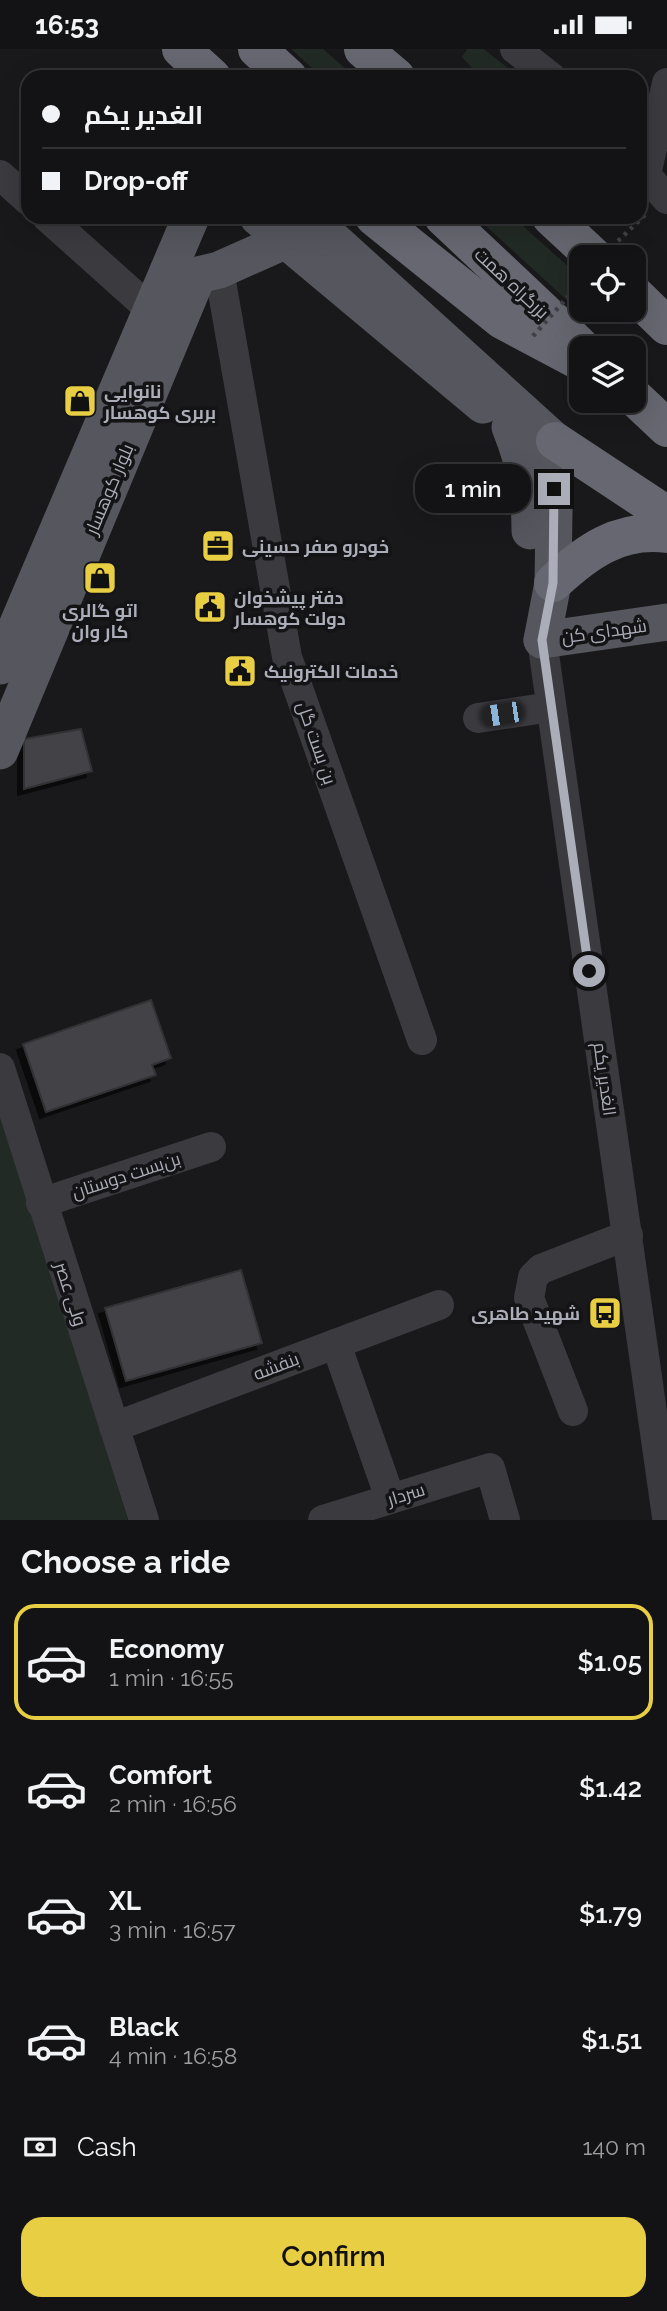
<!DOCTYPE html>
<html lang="en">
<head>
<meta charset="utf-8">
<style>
  body { margin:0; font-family:Raleway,Cairo,sans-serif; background:#1c1b1d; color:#f1f3f6; height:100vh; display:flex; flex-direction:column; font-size:26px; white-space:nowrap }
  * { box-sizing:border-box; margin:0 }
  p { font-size:23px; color:#9d9ea0 }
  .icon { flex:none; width:38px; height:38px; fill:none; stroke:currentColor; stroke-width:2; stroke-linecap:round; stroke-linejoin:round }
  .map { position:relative; height:1471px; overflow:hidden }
  .panel { display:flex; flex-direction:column; background:#131214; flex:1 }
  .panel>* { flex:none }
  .top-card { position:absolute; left:21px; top:21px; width:626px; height:154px; border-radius:21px; box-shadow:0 7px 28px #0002,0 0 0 2px #323234; display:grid; align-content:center; height:154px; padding:0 21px; background:#131214 }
  .buttons { position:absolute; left:569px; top:196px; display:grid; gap:14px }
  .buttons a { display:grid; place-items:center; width:77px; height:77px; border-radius:14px; background:#131214; box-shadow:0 7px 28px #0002,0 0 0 2px #323234; font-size:35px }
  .end { position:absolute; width:32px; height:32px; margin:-16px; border:9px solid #abadb9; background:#111; box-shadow:0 0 0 4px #111 }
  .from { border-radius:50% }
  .bubble { position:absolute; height:49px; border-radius:21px; background:#131214; box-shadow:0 7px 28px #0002,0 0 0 2px #323234; font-size:23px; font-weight:600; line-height:49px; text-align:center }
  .car { position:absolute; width:21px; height:42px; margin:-21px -10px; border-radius:9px; box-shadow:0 0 5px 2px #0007; background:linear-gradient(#222 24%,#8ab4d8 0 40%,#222 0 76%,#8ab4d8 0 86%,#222 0) }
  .top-card b { display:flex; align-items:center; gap:24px; height:66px; font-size:26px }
  .top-card b+b { border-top:2px solid #323234 }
  .top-card i { width:18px; height:18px; background:#f1f3f6 }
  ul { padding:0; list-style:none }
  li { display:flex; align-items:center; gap:21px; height:116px; margin:0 14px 10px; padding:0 7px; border:4px solid transparent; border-radius:21px }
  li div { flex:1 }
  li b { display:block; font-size:26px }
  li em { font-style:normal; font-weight:600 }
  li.on { border-color:#e8ce42 }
  li>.icon { width:63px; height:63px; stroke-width:1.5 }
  h2 { padding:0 21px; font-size:32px; line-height:84px }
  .pay { display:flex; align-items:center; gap:18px; height:77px; padding:0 21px; font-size:26px }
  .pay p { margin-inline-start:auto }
  .cta { display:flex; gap:14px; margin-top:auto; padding:14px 21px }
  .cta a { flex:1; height:80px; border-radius:21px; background:#e8ce42; color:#111; font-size:28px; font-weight:600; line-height:80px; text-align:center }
  .status { display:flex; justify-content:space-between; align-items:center; height:49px; padding:0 35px; background:#131214; direction:ltr }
  .status svg { height:19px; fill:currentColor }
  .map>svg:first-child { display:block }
</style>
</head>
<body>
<div class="status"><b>16:53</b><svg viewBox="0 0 49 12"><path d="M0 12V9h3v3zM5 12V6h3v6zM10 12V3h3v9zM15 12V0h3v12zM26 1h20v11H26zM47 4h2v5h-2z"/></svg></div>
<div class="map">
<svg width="667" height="1471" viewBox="0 0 667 1471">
  <defs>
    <filter id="shadow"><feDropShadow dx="-6" dy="6" stdDeviation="0" flood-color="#0009"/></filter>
  </defs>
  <rect width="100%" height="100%" fill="#19181a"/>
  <!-- green -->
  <g fill="#222a25">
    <path d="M291,0H323L355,28H322Z"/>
    <path d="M467,0H484L519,28H480L462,8Z"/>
    <path d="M476,168H513L581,229V238L569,253Z"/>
    <path d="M0,1062L128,1471H0Z"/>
  </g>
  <!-- building -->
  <g fill="#434247" stroke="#333236" stroke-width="2" filter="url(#shadow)">
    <path d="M81,680L92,722L24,740V690Z"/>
    <path d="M151,951L171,1009L152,1016L156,1026L46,1063L23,995Z"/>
    <path d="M241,1221L262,1294L126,1332L105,1259Z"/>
  </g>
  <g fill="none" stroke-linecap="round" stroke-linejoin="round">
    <!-- path -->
    <path stroke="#404046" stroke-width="4.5" stroke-dasharray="3.5 5" stroke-linecap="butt" d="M618,192L647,164"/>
    <!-- minor -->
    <g stroke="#3a3a3f" stroke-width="30">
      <path d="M515,0L551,28"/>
      <path d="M667,34L646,126L667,150"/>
      <path d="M0,126L28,151"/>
      <path d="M47,168L152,262"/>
      <path d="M219,221L287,608L422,991"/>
      <path d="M542,591L667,1468"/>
      <path d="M478,669L551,658"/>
      <path d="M0,1019L144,1471"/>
      <path d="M41,1154L211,1098"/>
      <path d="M336,1295L390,1449"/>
      <path d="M573,1362L529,1249L533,1228L541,1220L628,1186"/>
      <path d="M114,1378L439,1256"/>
      <path d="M323,1471L490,1419L505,1471"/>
    </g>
    <!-- major -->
    <g stroke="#56565e" stroke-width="37">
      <path d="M258,168L483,356"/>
      <path d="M308,168L555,392L553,534L542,591"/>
      <path d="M510,378C525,416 530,440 530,482"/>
      <path d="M542,591L667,573"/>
      <path d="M0,617L191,168"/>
      <path d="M0,702L198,226L219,221L284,192"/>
    </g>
    <!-- highway -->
    <g stroke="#666770" stroke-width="38">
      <path d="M181,0L212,28"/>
      <path d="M257,0L288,28"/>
      <path d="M363,0L396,28"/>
      <path d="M374,168L502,271L581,313"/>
      <path d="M443,168L579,296"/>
      <path d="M551,168L594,208"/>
      <path d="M634,245L667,277"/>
      <path d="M634,348L667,379"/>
      <path d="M555,392L667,466"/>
      <path d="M553,534C586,503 619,479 667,485"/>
    </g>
    <!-- path-bridge -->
    <path stroke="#404046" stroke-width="4.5" stroke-dasharray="3.5 5" stroke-linecap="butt" d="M533,287L581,233"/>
  </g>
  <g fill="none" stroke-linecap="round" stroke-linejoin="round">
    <!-- route -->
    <path stroke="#abadb9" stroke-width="9" d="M554,440L553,534L542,591L589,922"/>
  </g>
  <!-- icons -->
  <defs>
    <symbol id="shop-square" viewBox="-11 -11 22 22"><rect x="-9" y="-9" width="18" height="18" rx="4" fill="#e8ce42" stroke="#141315"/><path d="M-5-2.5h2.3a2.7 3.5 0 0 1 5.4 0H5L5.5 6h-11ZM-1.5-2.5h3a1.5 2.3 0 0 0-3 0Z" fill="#111"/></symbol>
    <symbol id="office-square" viewBox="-11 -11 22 22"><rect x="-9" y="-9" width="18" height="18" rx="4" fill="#e8ce42" stroke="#141315"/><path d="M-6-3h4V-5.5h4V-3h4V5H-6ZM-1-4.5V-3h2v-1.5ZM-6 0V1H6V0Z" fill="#111"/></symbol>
    <symbol id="civic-square" viewBox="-11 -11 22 22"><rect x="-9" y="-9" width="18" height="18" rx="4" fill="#e8ce42" stroke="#141315"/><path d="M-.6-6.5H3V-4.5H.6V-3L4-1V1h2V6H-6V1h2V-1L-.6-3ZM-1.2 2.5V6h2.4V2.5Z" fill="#111"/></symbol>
    <symbol id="bus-square" viewBox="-11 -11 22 22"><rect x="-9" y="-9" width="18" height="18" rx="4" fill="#e8ce42" stroke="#141315"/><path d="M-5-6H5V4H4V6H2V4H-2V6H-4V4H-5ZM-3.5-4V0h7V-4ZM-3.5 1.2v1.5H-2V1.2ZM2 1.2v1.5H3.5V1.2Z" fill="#111"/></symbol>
  </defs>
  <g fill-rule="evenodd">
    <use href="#shop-square" x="61" y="333" width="38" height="38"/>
    <use href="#office-square" x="199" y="478" width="38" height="38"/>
    <use href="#shop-square" x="81" y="510" width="38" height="38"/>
    <use href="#civic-square" x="191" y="539" width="38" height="38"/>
    <use href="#civic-square" x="221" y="603" width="38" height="38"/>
    <use href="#bus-square" x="586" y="1245" width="38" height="38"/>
  </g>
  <g text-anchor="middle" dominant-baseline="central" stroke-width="7" stroke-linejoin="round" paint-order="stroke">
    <!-- street labels -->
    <g font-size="18" fill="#abadb9" stroke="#141315">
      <text transform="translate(512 234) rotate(43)">بزرگراه همت</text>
      <text transform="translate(109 440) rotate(-67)">بلوار کوهسار</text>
      <text transform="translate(604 582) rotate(-8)">شهدای کن</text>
      <text transform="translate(317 694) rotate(71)">بن بست گل</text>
      <text transform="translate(605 1030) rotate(82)">الغدیر یکم</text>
      <text transform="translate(126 1126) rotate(-18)">بن‌بست دوستان</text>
      <text transform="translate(71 1245) rotate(72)">ولی عصر</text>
      <text transform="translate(276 1317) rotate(-21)">بنفشه</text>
      <text transform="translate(406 1445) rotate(-17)">سردار</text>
    </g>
    <!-- poi labels -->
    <g font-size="18" font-weight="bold" fill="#abadb9" stroke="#141315" text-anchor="start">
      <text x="104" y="342">نانوایی<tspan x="104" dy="21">بربری کوهسار</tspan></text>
      <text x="242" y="497">خودرو صفر حسینی</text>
      <text x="234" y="548">دفتر پیشخوان<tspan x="234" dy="21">دولت کوهسار</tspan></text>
      <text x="100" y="561" text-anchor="middle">اتو گالری<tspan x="100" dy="21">کار وان</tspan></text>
      <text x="264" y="622">خدمات الکترونیک</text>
      <text x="580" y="1264" text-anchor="end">شهید طاهری</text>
    </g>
  </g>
</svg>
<div class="buttons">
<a><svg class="icon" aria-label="locate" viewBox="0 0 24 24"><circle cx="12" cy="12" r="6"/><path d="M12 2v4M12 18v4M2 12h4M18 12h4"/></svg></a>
<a><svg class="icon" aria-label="layers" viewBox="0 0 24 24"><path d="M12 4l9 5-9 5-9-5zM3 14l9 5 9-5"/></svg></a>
</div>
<i class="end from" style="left:589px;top:922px"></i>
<i class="end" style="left:554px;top:440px"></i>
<div class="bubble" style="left:415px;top:415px;width:116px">1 min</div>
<i class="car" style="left:502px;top:665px;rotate:261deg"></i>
<div class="top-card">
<b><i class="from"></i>الغدیر یکم</b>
<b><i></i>Drop-off</b>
</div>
</div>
<section class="panel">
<h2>Choose a ride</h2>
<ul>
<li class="on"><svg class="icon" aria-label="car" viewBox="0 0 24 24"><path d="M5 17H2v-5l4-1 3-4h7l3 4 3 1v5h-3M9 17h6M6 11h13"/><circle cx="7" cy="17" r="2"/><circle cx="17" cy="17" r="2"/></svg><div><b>Economy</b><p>1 min · 16:55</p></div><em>$1.05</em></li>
<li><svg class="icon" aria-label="car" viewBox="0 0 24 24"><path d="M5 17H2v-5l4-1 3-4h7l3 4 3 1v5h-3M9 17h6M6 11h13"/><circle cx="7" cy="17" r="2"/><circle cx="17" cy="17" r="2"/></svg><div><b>Comfort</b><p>2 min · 16:56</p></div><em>$1.42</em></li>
<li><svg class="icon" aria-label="car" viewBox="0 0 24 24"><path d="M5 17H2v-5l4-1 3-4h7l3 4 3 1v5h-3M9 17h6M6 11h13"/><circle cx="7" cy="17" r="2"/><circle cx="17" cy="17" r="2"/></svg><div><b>XL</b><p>3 min · 16:57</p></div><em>$1.79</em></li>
<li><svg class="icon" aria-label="car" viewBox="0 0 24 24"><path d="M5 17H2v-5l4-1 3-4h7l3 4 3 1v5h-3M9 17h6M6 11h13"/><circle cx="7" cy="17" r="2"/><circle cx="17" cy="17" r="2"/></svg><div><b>Black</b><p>4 min · 16:58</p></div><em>$1.51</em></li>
</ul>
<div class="pay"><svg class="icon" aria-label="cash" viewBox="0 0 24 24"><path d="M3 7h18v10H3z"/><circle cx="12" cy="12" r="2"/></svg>Cash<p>140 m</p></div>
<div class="cta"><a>Confirm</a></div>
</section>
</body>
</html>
